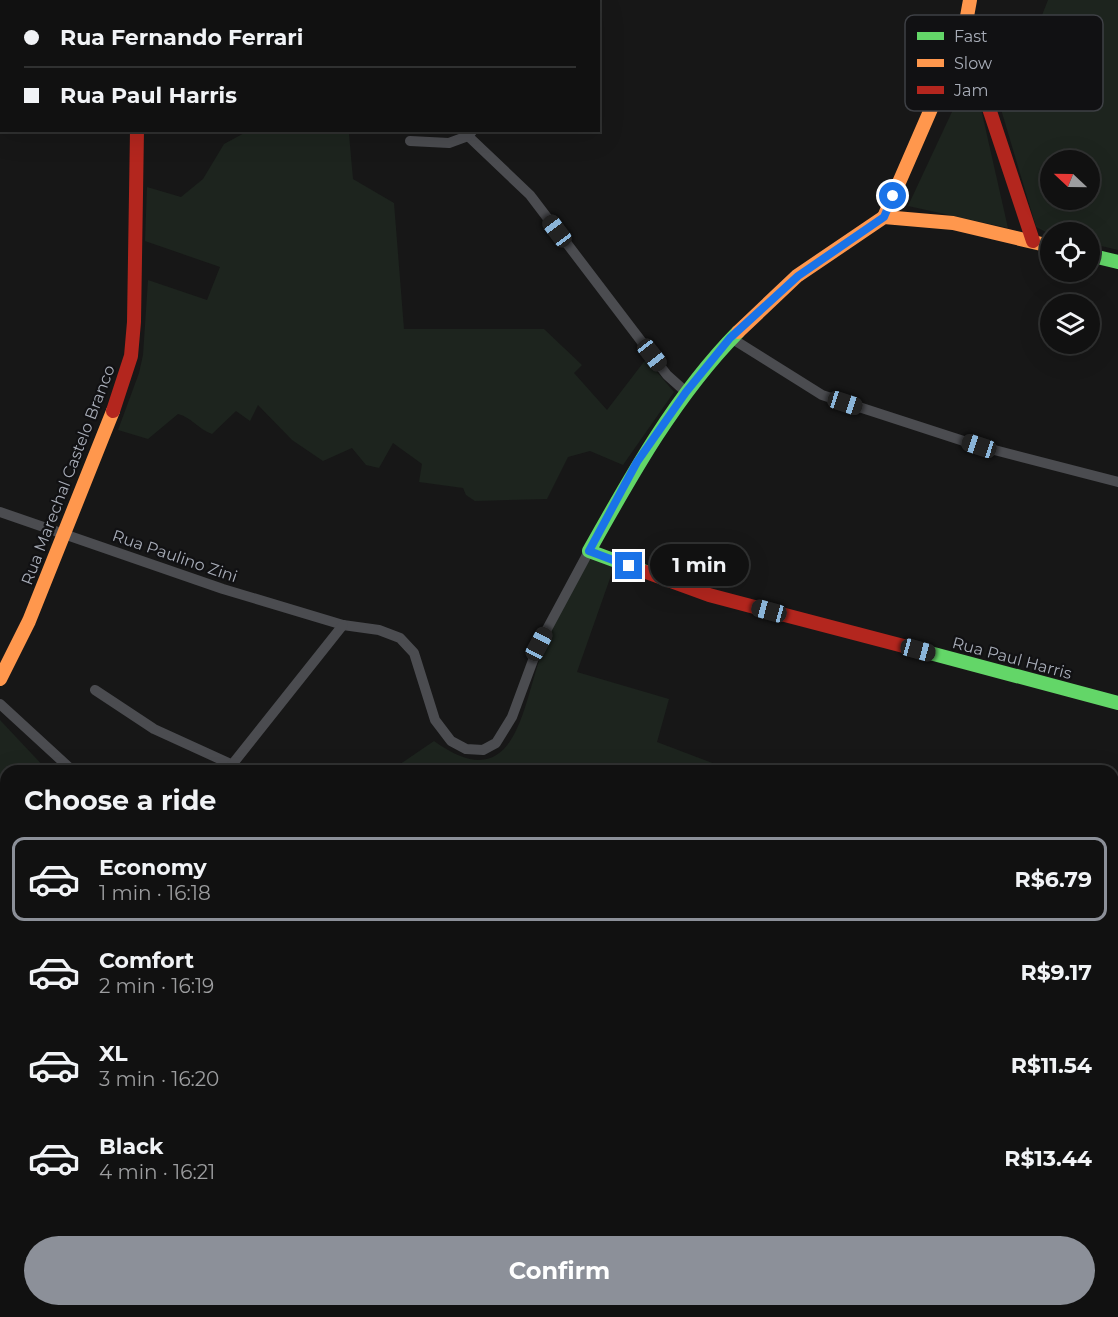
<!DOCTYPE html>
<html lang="en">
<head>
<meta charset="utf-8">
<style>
  body { margin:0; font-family:Montserrat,sans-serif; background:#1a1a1a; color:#f1f3f6; height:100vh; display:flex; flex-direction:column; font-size:22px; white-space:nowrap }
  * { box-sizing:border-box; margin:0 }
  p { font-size:20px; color:#9c9d9f }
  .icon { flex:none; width:33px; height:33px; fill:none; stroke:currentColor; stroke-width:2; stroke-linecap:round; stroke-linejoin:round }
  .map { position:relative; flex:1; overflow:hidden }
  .sheet { position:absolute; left:0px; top:765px; width:1119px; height:552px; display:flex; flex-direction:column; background:#111; border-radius:18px 18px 0 0; box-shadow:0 6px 24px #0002,0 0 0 2px #303131 }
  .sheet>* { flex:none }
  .banner { position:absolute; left:0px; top:0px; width:600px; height:132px; box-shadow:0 6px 24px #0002,0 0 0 2px #303131; display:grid; align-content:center; height:132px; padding:0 24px; background:#111 }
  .needle { width:39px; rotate:292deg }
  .tools { position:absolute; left:1040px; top:150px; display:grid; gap:12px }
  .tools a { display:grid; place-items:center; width:60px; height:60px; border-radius:50%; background:#111; box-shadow:0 6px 24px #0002,0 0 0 2px #303131; font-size:30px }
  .end { position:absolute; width:27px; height:27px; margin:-14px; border:8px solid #1a73e8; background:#fff; box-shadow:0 0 0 3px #fff }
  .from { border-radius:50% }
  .bubble { position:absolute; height:42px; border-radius:21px; background:#111; box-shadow:0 6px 24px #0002,0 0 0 2px #303131; font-size:20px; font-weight:700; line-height:42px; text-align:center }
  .car { position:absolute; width:18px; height:36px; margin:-18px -9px; border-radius:8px; box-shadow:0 0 4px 2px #0007; background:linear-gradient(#222 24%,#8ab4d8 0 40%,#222 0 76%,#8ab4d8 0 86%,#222 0) }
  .banner b { display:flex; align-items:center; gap:21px; height:57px; font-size:22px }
  .banner b+b { border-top:2px solid #303131 }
  .banner i { width:15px; height:15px; background:#f1f3f6 }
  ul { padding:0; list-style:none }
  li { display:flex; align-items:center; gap:18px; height:84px; margin:0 12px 9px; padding:0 12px; border:3px solid transparent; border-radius:12px }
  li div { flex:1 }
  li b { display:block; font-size:22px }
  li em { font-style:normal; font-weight:700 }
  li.current { border-color:#8c9099 }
  li>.icon { width:54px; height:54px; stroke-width:1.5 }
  h2 { padding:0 24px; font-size:27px; line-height:72px }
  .action { display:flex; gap:12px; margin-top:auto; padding:12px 24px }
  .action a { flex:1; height:69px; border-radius:36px; background:#8c9099; color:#fff; font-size:24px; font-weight:700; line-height:69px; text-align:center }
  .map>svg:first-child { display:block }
</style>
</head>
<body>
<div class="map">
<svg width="1118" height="1317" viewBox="0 0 1118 1317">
  <rect width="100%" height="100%" fill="#171717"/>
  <!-- green -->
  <g fill="#1d241e" fill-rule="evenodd">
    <path d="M1048,0H1118V250L1089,243V232L1050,234L1036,227L978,32L1037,28ZM1089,160V200H1050V160Z"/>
    <path d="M972,69L1008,228L908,206Z"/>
    <path d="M248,131H352L349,134L353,179L394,203L404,329H544L582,365L574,373L607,410L646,359L674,392L623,465L590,451L568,457L547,499L475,501L466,495L463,488L419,482L422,464L393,443L379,468L366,465L352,448L323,461L292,440L258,405L250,421L236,411L212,434C198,429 191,417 178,414L148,439L118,430L139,373L143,355L148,280L207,300L220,267L145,241L147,187L181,197L203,179L224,144Z"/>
    <path d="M590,558L614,567L577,672L669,699L657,742L715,764L714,771H390L434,741C519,802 522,701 544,647C556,617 575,587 590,558Z"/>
    <path d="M0,720L48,771H6V1311H793L801,1317H0Z"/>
    <path d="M1113,1031L1118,1032V1145H1113Z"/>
    <path d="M1113,1238H1118V1302L1113,1303Z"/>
    <path d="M855,1311H1073L1074,1317H851Z"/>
  </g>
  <!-- water -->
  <g fill="#2a3239">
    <rect x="1113" y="1145" width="5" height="93"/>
    <path d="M793,1311H855L851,1317H801Z"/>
  </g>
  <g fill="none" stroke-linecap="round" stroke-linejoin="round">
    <!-- street -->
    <g stroke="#4b4c50" stroke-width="10">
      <path d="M473,130L468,136L530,195L667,375L686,392"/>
      <path d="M410,141L449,143L468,136"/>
      <path d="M731,338L822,395L979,446L1118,482"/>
      <path d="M0,512L223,589L343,625L379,630L400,638L414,653L435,720L451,741L466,749L483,750L496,743L512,717L539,644L589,551"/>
      <path d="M95,690L154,729L233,765"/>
      <path d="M0,704L73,771"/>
      <path d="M227,771L343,625"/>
      <path d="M1113,919L1118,920"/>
    </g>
    <!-- fast -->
    <g stroke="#63d668" stroke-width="14">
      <path d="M1089,255L1118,262"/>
      <path d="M646,572L589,551C632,474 676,395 738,332"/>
      <path d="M915,649L1118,703"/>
    </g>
    <!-- slow -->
    <g stroke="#ff974d" stroke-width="14">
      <path d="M884,217L964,33L970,0"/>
      <path d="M738,332L797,276L884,217L953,223L1050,246"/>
      <path d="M0,679L29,621L113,411"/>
    </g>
    <!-- jam -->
    <g stroke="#b3261e" stroke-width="14">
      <path d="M150,0V2"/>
      <path d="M964,33L1033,241"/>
      <path d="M113,411L131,356L134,322L137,130"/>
      <path d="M646,572L709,595L915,649"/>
    </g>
  </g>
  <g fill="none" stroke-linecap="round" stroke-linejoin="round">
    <!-- route -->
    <path stroke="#1a73e8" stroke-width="8" d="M629,566L589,551L637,462L686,392L730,338L798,276L884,217L893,196"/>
  </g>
  <g text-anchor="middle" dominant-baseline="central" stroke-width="4.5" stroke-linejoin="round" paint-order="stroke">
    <!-- street labels -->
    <g font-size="16" fill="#a8adb8" stroke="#111113">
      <text transform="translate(68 475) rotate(-69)">Rua Marechal Castelo Branco</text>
      <text transform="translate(175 556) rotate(19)">Rua Paulino Zini</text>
      <text transform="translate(1012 658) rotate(15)">Rua Paul Harris</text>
    </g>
  </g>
  <!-- legend -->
  <rect x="905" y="15" width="198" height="96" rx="9" fill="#111113" stroke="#3e4045" stroke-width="1.5"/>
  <rect x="917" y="32" width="27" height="8" fill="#63d668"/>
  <rect x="917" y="59" width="27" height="8" fill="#ff974d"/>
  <rect x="917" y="86" width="27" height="8" fill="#b3261e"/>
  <g font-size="16" fill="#a8adb8">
    <text x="954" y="42">Fast</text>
    <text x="954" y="69">Slow</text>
    <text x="954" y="96">Jam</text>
  </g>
</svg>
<div class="tools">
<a><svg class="needle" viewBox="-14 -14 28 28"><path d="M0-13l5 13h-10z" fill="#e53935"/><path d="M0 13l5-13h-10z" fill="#9c9d9f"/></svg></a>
<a><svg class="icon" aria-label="locate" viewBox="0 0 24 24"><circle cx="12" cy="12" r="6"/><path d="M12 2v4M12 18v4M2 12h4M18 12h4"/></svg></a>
<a><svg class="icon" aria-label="layers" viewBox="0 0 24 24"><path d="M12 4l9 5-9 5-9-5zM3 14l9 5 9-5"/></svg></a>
</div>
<i class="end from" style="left:893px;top:196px"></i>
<i class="end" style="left:629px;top:566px"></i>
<div class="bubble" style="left:650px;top:544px;width:99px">1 min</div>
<i class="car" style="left:557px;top:231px;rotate:323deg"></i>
<i class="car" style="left:652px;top:355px;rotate:142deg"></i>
<i class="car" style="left:845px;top:403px;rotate:108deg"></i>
<i class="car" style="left:979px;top:446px;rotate:288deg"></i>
<i class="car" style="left:769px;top:611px;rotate:285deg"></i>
<i class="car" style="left:539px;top:644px;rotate:28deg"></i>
<i class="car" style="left:918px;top:650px;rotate:105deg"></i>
<div class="banner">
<b><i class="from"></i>Rua Fernando Ferrari</b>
<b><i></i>Rua Paul Harris</b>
</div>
<section class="sheet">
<h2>Choose a ride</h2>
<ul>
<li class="current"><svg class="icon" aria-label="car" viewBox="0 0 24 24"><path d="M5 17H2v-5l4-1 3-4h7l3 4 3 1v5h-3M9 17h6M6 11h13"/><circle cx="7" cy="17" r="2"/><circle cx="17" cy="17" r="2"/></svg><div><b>Economy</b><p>1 min · 16:18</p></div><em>R$6.79</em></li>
<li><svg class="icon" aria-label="car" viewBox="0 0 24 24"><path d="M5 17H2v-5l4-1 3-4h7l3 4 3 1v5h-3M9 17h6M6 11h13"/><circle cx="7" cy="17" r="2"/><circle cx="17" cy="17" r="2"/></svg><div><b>Comfort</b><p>2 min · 16:19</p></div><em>R$9.17</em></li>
<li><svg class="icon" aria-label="car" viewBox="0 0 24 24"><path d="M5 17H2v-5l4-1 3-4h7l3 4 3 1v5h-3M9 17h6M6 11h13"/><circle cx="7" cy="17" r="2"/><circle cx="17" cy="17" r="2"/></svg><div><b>XL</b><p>3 min · 16:20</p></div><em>R$11.54</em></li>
<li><svg class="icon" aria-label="car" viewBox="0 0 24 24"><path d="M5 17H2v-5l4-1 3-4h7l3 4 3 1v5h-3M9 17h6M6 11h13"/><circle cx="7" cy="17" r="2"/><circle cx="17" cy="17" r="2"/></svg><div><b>Black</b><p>4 min · 16:21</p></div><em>R$13.44</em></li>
</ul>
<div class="action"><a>Confirm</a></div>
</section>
</div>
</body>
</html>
